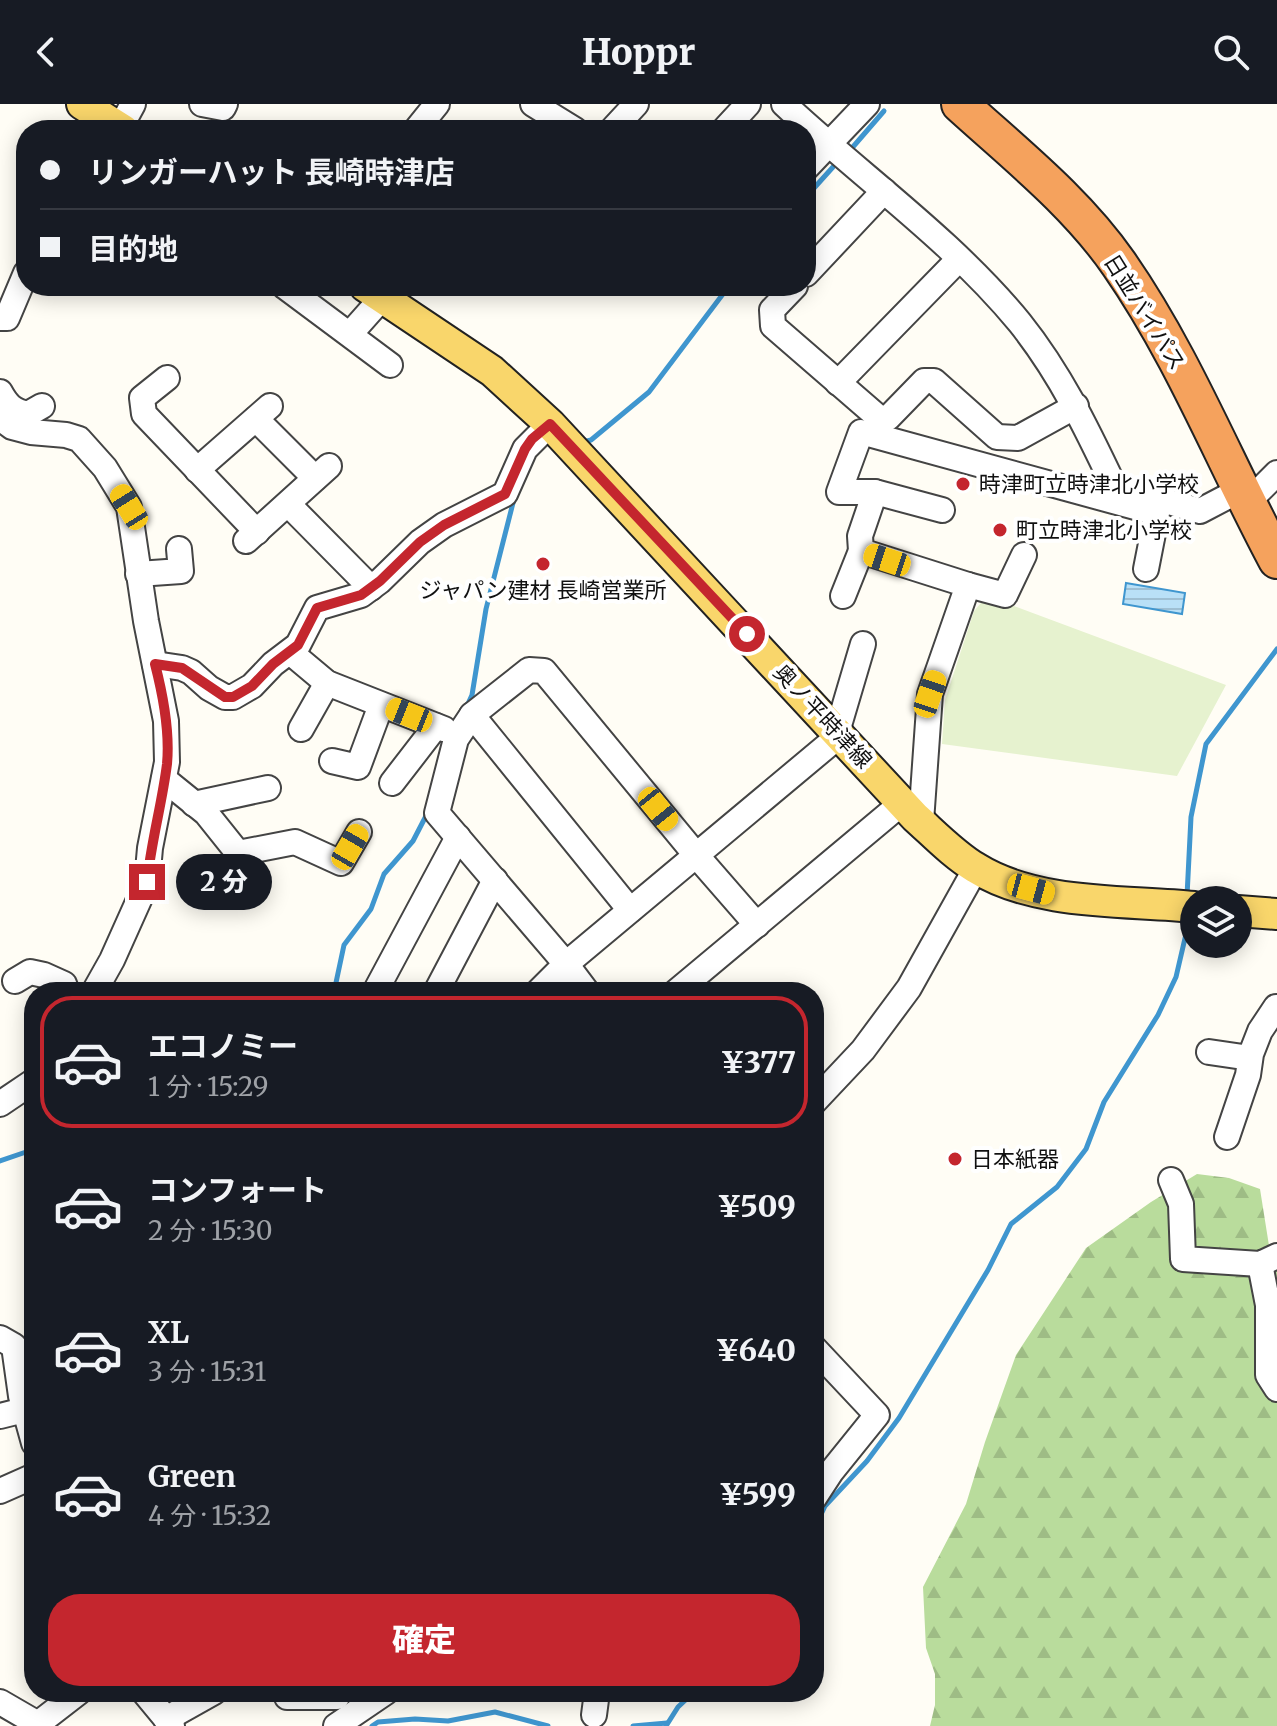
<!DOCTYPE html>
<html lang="ja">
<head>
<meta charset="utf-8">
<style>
  body { margin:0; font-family:Merriweather,"Noto Sans JP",serif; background:#20242c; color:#f1f3f6; height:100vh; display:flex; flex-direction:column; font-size:30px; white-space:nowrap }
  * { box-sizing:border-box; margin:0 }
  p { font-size:26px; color:#9ea1a6 }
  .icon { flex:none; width:44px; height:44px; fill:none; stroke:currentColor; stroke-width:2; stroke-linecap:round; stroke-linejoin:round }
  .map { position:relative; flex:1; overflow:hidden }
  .sheet { position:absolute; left:24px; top:878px; width:800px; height:720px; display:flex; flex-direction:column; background:#171b24; border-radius:32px; box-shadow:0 4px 20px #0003 }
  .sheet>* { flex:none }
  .guide { position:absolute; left:16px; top:16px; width:800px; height:176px; border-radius:32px; box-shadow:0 4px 20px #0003; display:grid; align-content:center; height:176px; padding:0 24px; background:#171b24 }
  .tools { position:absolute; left:1180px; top:782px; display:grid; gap:16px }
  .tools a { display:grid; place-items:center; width:72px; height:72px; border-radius:50%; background:#171b24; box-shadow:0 4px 20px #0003; font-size:40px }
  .end { position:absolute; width:36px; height:36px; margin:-18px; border:10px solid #c4262e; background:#fff; box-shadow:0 0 0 4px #fff }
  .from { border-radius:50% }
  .bubble { position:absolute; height:56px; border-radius:28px; background:#171b24; box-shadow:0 4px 20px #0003; font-size:26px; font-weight:800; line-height:56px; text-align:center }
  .car { position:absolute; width:24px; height:48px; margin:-24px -12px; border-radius:10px; box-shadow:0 0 6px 2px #0007; background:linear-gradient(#f5c518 24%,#345 0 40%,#f5c518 0 76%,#345 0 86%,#f5c518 0) }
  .guide b { display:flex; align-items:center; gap:28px; height:76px; font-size:30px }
  .guide b+b { border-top:2px solid #363941 }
  .guide i { width:20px; height:20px; background:#f1f3f6 }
  ul { padding:14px 0 0; list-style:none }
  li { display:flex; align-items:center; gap:24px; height:132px; margin:0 16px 12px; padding:0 8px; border:4px solid transparent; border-radius:32px }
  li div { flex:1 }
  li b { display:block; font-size:30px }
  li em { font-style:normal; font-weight:800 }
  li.selected { border-color:#c4262e }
  li>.icon { width:72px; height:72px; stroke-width:1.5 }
  .button { display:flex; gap:16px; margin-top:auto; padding:16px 24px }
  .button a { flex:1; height:92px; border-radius:32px; background:#c4262e; color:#fff; font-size:32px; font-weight:800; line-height:92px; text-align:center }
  header { display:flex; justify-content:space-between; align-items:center; height:104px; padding:0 24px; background:#171b24; font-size:36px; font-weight:800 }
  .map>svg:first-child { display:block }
</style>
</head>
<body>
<header><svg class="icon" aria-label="back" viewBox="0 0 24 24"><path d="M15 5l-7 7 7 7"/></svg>Hoppr<svg class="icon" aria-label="search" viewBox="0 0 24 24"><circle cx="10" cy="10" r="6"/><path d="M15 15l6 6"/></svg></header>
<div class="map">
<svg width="1277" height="1622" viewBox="0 0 1277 1622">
  <defs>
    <pattern id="forest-firs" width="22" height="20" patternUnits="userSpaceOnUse" patternTransform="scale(2)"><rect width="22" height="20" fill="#b9dc9c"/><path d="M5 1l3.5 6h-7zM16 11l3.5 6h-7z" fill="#9ebc85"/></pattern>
    <pattern id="water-rules" width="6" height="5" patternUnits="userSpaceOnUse" patternTransform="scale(2)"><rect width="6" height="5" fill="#b9e0f7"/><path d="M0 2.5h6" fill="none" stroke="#9ebfd3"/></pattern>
  </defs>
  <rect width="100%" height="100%" fill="#fffdf5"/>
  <!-- forest -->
  <path fill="url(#forest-firs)" d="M1197,1070L1229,1074L1260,1085L1270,1148L1277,1161V1622H930L935,1601V1570L926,1544L923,1483L966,1400L985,1338L1016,1251L1086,1144L1151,1098Z"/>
  <!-- pitch -->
  <path fill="#e6f2cf" d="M987,492L1226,581L1177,672L942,640L945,596L974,507Z"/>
  <!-- water -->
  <path fill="url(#water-rules)" stroke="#3f96cf" stroke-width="2" d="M1126,479L1185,489L1182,510L1123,500Z"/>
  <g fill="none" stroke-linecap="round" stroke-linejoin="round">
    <!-- stream -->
    <g stroke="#3f96cf" stroke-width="5">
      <path d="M852,44L884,7"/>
      <path d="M806,93L833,63"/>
      <path d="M583,338L591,336L649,288L729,182"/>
      <path d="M467,602L472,591L486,505L514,395"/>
      <path d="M1187,792L1191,713L1206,640L1277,545"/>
      <path d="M334,888L344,841L371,805L384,770L413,737L428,708"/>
      <path d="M0,1057L26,1048L34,1042"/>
      <path d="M814,1425L825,1402L867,1357L899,1314L988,1166L1011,1120L1057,1083L1086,1045L1104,998L1158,911L1176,873L1186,830L1187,814"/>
      <path d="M372,1622L378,1618L415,1615L448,1617L495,1608L548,1622"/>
      <path d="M633,1622L667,1619"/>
      <path d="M666,1622L678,1603L694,1588"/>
    </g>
    <defs>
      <g id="minor">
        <path d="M202,0L223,4L225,0"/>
        <path d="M533,0L575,26"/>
        <path d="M784,0C862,73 952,136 1020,219C1060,269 1087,325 1114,382L1200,407L1240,386"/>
        <path d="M120,24L133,0"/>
        <path d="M416,26L437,0"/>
        <path d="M612,26L636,0"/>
        <path d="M724,26L748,0"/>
        <path d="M806,64L867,0"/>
        <path d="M806,170L884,87"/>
        <path d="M284,182L390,261"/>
        <path d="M795,182L772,206L773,222L878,313L888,314L924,277H934L997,333L1018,334L1076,302"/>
        <path d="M0,214H7L26,169"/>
        <path d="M350,230L382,194"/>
        <path d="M167,274L142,294L144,310L257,428"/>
        <path d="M838,279L959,155"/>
        <path d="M0,288C7,301 13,307 28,310L42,302"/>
        <path d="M0,314L12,323L31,328L66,331L79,335L105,364L129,403L146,517L166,617L167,658L150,744L147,778L112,856L94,888"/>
        <path d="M256,315L315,374"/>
        <path d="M197,366L270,302"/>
        <path d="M875,388L942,406"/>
        <path d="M1247,399L1277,369"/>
        <path d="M288,400L371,484"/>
        <path d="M246,437L329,362"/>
        <path d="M138,470L181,467L179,445"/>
        <path d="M968,481L1005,491L1024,451"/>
        <path d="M843,492L861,447"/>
        <path d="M290,548L327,579L444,625"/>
        <path d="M155,560L182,564L191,568L209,584L225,593H233L252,582L273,560L298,541L317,504L361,491L380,477L420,438L444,421L505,390L525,345L550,320"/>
        <path d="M472,611L529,566L544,567L696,751L757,821"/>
        <path d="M301,625L327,579"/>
        <path d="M837,628L863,540"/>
        <path d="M332,657L358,663L381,601"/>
        <path d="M164,675L206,709L238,749L295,738L341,759L359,728"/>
        <path d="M392,679L436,622"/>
        <path d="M194,700L268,684"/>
        <path d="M921,718L930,590L968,481L861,447L860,432L875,388H839L861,328L1157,409L1146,465"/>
        <path d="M15,877L30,868L44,871L64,880L67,888"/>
        <path d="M375,888L458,733"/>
        <path d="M436,888L495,776"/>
        <path d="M538,888L566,860L840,631"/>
        <path d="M587,888L566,860L437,709L456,635L472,611L630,806"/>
        <path d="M676,888L902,699"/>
        <path d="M1209,948L1250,954"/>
        <path d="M814,998L863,946L909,884L976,764"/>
        <path d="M0,1000L34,977"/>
        <path d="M1227,1033L1248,971L1251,950L1260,927L1276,903"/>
        <path d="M1171,1076L1181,1100L1183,1155L1260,1160L1277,1152"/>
        <path d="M1260,1160L1268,1201V1271L1277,1285"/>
        <path d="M0,1234L14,1242L21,1292L34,1339"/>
        <path d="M814,1244L877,1311L831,1368L814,1394"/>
        <path d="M0,1312L24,1306"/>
        <path d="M0,1387L34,1372"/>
        <path d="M144,1588L172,1622"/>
        <path d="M287,1593H337"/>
        <path d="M0,1598L38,1620"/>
        <path d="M594,1611L597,1588"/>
        <path d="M166,1615L214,1588"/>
        <path d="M35,1622L79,1588"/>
        <path d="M336,1622L386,1588"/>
      </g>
      <g id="major">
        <path d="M82,0L123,26"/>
        <path d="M365,182L492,267L550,320L915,713C934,730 954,751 976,764C1037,802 1126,796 1194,803"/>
        <path d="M1238,807L1277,810"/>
      </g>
      <path id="highway" d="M960,0C1015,50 1076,98 1119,160C1183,252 1224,357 1277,456"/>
    </defs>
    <!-- minor casing -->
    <use href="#minor" stroke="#444" stroke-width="28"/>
    <!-- major casing -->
    <use href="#major" stroke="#222" stroke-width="34"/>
    <!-- highway casing -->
    <use href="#highway" stroke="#222" stroke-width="40"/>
    <!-- minor -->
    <use href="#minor" stroke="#fff" stroke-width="24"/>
    <!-- major -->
    <use href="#major" stroke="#f9d66b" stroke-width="30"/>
    <!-- highway -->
    <use href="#highway" stroke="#f5a25d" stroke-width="36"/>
  </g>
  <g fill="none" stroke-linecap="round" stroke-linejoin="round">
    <!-- route -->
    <path stroke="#c4262e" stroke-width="10" d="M147,778C151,738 162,700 167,660C170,628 163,591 155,560L182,564L225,593H233L252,582L273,560L298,541L317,504L361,491L380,477L420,438L444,421L505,390L525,345L532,335L550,320L747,530"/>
  </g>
  <!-- markers -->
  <g fill="#c4262e" stroke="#fff" stroke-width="3">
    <circle cx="963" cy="380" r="8"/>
    <circle cx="1000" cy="426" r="8"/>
    <circle cx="543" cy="460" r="8"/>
    <circle cx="955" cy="1055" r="8"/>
  </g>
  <g text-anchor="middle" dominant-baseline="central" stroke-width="8" stroke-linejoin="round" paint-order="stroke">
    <!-- street labels -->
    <g font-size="22" fill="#111" stroke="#fff">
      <text transform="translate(1145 208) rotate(58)">日並バイパス</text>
      <text transform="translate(823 612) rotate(47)">奥ノ平時津線</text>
    </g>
    <!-- poi labels -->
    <g font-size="22" fill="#111" stroke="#fff" text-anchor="start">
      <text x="979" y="380">時津町立時津北小学校</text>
      <text x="1016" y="426">町立時津北小学校</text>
      <text x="543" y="486" text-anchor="middle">ジャパン建材 長崎営業所</text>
      <text x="971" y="1055">日本紙器</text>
    </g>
  </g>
</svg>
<div class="tools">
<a><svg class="icon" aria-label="layers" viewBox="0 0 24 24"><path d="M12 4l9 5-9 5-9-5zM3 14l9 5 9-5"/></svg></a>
</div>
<i class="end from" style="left:747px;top:530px"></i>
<i class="end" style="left:147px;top:778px"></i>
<div class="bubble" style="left:176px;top:750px;width:96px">2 分</div>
<i class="car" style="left:129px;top:403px;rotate:328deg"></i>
<i class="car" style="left:887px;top:456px;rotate:288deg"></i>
<i class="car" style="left:930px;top:590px;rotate:19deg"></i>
<i class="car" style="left:409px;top:611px;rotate:292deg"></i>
<i class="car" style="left:658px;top:705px;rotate:141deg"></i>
<i class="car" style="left:350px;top:743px;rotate:30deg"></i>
<i class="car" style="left:1031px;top:785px;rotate:105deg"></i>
<div class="guide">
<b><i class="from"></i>リンガーハット 長崎時津店</b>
<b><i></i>目的地</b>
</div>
<section class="sheet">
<ul>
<li class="selected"><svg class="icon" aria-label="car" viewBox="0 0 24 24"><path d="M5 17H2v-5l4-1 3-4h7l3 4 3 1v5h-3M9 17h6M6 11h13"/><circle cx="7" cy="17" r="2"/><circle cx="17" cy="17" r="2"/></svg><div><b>エコノミー</b><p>1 分 · 15:29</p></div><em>¥377</em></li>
<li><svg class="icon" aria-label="car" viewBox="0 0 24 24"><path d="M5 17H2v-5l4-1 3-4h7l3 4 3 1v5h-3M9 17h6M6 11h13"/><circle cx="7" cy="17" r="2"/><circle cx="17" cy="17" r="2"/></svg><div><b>コンフォート</b><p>2 分 · 15:30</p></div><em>¥509</em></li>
<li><svg class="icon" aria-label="car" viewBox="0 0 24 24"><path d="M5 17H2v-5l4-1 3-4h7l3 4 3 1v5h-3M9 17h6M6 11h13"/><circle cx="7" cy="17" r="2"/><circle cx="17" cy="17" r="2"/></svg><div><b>XL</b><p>3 分 · 15:31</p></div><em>¥640</em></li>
<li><svg class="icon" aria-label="car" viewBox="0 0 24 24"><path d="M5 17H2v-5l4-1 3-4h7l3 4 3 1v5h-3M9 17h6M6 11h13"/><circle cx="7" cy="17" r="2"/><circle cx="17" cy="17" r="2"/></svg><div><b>Green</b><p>4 分 · 15:32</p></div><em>¥599</em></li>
</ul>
<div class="button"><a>確定</a></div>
</section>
</div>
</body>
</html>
